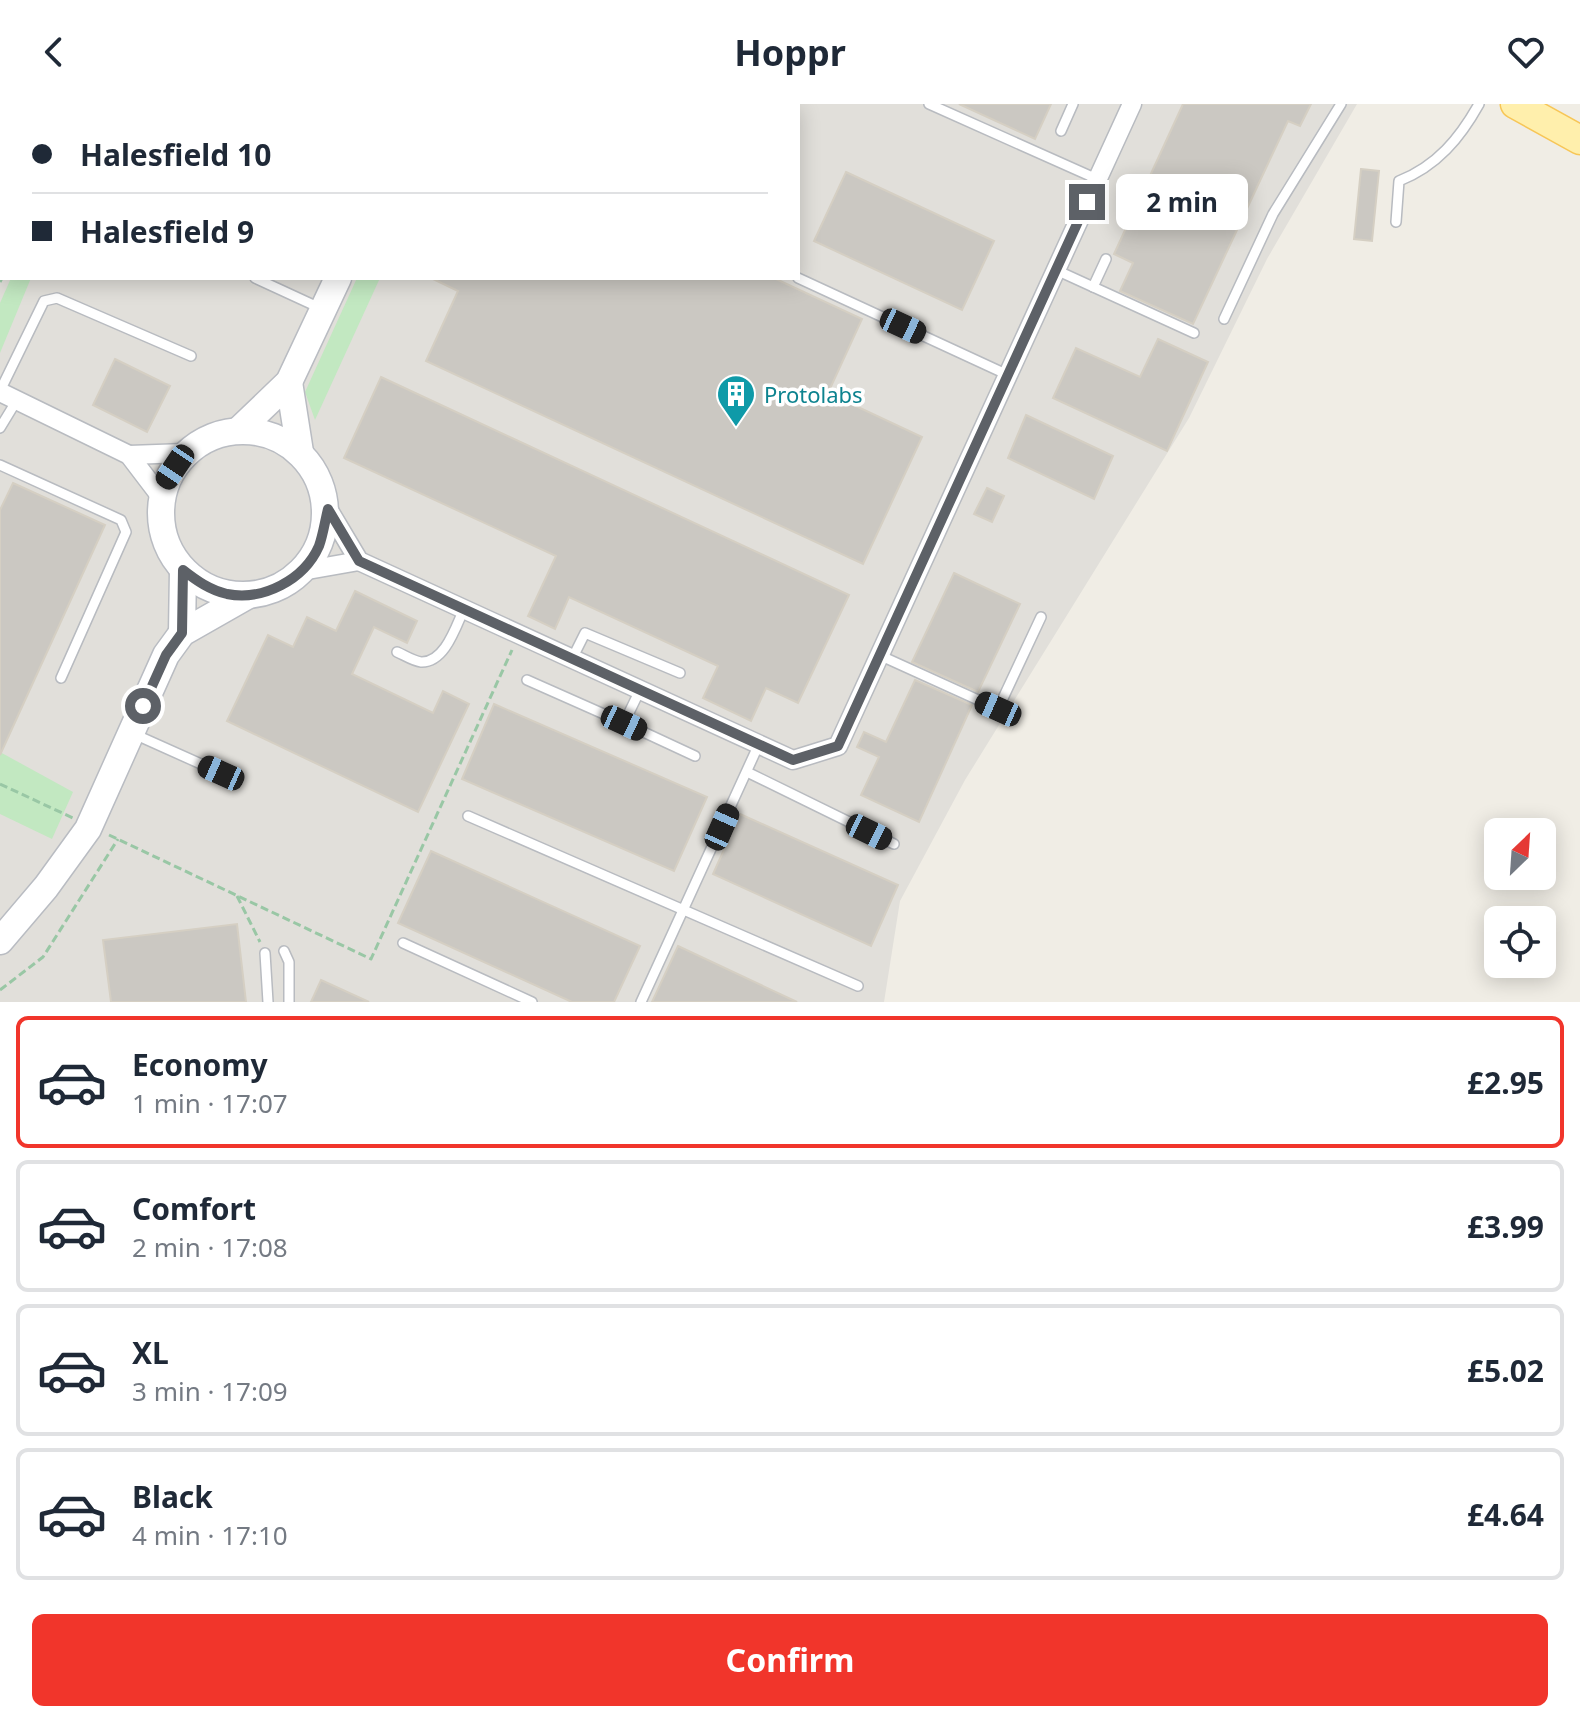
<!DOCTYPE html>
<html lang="en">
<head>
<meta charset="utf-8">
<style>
  body { margin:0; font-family:"Noto Sans",sans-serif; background:#f2f2f3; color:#1f2937; height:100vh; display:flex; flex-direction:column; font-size:30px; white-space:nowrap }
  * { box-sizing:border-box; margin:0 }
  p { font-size:26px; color:#747a83 }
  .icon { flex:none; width:44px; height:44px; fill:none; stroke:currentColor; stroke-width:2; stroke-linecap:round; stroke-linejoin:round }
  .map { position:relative; height:898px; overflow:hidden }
  .details { display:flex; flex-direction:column; background:#fff; flex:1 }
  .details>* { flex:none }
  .hud { position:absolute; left:0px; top:0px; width:800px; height:176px; box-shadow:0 4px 20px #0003; display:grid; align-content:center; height:176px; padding:0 32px; background:#fff }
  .needle { width:52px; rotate:25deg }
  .buttons { position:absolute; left:1484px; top:714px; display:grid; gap:16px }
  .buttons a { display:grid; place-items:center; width:72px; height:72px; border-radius:12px; background:#fff; box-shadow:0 4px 20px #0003; font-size:40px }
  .end { position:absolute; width:36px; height:36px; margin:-18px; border:10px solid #5d6167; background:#fff; box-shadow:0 0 0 4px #fff }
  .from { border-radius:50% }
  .bubble { position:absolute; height:56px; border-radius:12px; background:#fff; box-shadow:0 4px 20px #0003; font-size:26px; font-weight:700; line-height:56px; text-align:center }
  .car { position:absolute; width:24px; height:48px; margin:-24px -12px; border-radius:10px; box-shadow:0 0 6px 2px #0007; background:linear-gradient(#222 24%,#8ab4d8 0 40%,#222 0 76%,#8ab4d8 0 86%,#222 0) }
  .hud b { display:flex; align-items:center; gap:28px; height:76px; font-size:30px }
  .hud b+b { border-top:2px solid #e0e1e3 }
  .hud i { width:20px; height:20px; background:#1f2937 }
  ul { padding:14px 0 0; list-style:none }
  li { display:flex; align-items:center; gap:24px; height:132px; margin:0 16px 12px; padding:0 16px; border:4px solid #e0e1e3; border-radius:12px }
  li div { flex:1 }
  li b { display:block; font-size:30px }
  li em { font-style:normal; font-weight:700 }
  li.active { border-color:#f1352b }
  li>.icon { width:72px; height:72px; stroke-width:1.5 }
  .button { display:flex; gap:16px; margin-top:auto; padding:16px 32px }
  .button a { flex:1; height:92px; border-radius:12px; background:#f1352b; color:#fff; font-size:32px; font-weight:700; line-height:92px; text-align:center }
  header { display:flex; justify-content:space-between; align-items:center; height:104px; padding:0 32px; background:#fff; font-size:36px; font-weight:700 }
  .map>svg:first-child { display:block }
</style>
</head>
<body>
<header><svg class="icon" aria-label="back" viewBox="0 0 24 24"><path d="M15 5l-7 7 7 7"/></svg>Hoppr<svg class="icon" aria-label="heart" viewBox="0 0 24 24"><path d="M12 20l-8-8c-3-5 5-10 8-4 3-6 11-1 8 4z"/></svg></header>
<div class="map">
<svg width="1580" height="898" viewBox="0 0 1580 898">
  <rect width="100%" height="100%" fill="#f0ede5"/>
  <!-- industrial -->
  <path fill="#e1dfda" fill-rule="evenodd" d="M0,0H1357L1267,155L1189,314L965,676L900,797L884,898H0ZM2,2H798V174H2Z"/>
  <!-- green -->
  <g fill="#c2e8c1">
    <path d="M11,174H31L0,249V199Z"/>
    <path d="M357,174H380L315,316L305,288Z"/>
    <path d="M0,648L73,688L52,735L0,710Z"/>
  </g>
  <!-- building -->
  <g fill="#cbc8c2" stroke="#d5cfc3" stroke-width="2">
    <path d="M959,0H1051L1035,35Z"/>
    <path d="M1183,0H1311L1300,22L1288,17L1193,220L1120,187L1133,159L1114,150Z"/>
    <path d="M1361,65L1379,67L1372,137L1354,135Z"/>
    <path d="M846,68L994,137L962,206L814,137Z"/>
    <path d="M431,174H774L862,215L828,289L922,333L863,460L426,257L458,187Z"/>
    <path d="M1158,235L1208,258L1167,347L1053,294L1076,244L1140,273Z"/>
    <path d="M115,255L170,282L147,328L93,301Z"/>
    <path d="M381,273L849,491L798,599L766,584L751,617L703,594L718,562L569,493L555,525L528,512L556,452L344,354Z"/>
    <path d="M1026,311L1113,352L1094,395L1008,354Z"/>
    <path d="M13,379L105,421L0,651V406Z"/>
    <path d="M987,384L1004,392L992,418L974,410Z"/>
    <path d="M954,469L1020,500L978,588L912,558Z"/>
    <path d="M355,487L417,517L407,539L374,523L352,570L433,609L443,587L469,600L418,708L227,617L268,531L293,543L307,513L336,527Z"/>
    <path d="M915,576L972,601L919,718L861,691L879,653L857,643L864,628L886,638Z"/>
    <path d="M494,600L707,693L674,767L462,675Z"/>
    <path d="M740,710L898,781L871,842L713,770Z"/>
    <path d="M431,747L640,842L614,898H572L398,819Z"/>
    <path d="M237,820L246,898H111L103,836Z"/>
    <path d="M678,842L797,898H652Z"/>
    <path d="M321,876L369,898H311Z"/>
  </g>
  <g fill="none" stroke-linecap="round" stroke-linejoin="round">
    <defs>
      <g id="lane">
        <path d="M731,0L736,2"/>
        <path d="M929,0L1097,75"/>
        <path d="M523,2L524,0"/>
        <path d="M1061,27L1073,0"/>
        <path d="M1396,118L1399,77C1437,62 1460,34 1479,0"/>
        <path d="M1056,166L1194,229"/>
        <path d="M255,174L320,204"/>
        <path d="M798,174L1008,271"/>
        <path d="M1093,183L1106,155"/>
        <path d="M1224,215L1273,110L1341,0"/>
        <path d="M0,287L44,197L57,194L191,252"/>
        <path d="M0,324L17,296"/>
        <path d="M0,361L121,416L126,428L61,574"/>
        <path d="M397,548C404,551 413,557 421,558C445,559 456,522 464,505"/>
        <path d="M879,551L998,605L1041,513"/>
        <path d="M572,555L585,529L680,569"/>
        <path d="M527,576L624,619L640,586"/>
        <path d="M624,619L695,652"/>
        <path d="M134,630L221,669"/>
        <path d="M747,668L894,740"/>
        <path d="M468,712L858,882"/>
        <path d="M403,839L532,898"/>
        <path d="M284,847L289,858V898"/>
        <path d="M265,849L268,898"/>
        <path d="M641,898L759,640"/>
      </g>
      <g id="street">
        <path d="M0,288L129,351L161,393"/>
        <path d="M129,351L185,349"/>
        <path d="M328,405L359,457L793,656L838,642L1132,0"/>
        <path d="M302,467L359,457"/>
      </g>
      <g id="secondary">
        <path d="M418,2L419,0"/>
        <path d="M289,278L300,348"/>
        <path d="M239,326L289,278L338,174"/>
        <circle cx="243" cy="409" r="82"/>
        <path d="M182,529L183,466"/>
        <path d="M0,837L46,783L88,725L166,551L182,529L247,492"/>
      </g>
      <path id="primary" d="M1515,0L1580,36"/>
    </defs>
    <!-- lane casing -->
    <use href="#lane" stroke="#b8bbc0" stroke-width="12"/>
    <!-- street casing -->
    <use href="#street" stroke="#b8bbc0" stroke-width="21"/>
    <!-- secondary casing -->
    <use href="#secondary" stroke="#b9bcc2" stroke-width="29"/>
    <!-- primary casing -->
    <use href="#primary" stroke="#f7c657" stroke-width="31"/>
    <!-- path -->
    <g stroke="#99c7a5" stroke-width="3" stroke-dasharray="8 4" stroke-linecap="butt">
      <path d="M83,2L84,0"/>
      <path d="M0,96H2"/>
      <path d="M0,178L2,174"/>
      <path d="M0,680L73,714"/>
      <path d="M109,731L371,855L512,546"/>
      <path d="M237,792L260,838"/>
      <path d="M0,886L43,853L118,735"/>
    </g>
    <!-- lane -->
    <use href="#lane" stroke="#fff" stroke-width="9"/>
    <!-- street -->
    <use href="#street" stroke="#fff" stroke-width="18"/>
    <!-- secondary -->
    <use href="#secondary" stroke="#fff" stroke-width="26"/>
    <!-- primary -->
    <use href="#primary" stroke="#ffefac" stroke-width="28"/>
  </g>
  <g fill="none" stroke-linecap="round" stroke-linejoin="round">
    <!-- route -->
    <path stroke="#5d6167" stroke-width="10" d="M143,602L166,551L182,529L183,466C197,477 210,486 227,490C263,497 304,476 319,442C323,431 325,417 328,405L359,457L793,656L838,642L1087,98"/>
  </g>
  <!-- icons -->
  <defs>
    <symbol id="building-pin" viewBox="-11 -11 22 30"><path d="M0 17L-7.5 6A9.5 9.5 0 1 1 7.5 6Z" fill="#0f9aa8" stroke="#fff"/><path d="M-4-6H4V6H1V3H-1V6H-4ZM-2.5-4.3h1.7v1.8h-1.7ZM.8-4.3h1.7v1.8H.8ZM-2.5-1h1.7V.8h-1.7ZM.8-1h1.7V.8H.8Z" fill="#fff"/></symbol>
  </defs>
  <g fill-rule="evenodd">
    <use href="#building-pin" x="714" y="268" width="44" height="60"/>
  </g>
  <g text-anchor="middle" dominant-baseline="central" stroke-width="7" stroke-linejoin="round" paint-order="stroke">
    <!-- culture labels -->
    <g font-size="22" fill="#0d838f" stroke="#fff" text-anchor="start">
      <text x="764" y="290">Protolabs</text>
    </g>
  </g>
</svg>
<div class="buttons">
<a><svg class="needle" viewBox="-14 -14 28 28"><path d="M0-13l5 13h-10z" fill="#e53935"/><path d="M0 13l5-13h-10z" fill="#747a83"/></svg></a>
<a><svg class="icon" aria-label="locate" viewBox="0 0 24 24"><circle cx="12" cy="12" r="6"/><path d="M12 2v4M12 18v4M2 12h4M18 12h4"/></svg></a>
</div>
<i class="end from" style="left:143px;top:602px"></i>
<i class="end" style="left:1087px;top:98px"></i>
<div class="bubble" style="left:1116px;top:70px;width:132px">2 min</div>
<i class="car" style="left:903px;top:222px;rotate:115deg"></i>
<i class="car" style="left:175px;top:363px;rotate:214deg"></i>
<i class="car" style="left:998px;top:605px;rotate:294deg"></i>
<i class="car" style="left:624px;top:619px;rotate:115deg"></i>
<i class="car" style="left:221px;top:669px;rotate:294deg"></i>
<i class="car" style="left:722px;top:723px;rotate:24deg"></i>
<i class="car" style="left:869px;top:728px;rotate:116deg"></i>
<div class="hud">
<b><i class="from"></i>Halesfield 10</b>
<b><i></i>Halesfield 9</b>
</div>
</div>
<section class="details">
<ul>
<li class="active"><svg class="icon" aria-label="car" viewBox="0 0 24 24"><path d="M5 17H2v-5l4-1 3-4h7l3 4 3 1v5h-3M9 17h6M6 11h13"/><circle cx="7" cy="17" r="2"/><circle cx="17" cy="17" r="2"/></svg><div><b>Economy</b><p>1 min · 17:07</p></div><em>£2.95</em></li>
<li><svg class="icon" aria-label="car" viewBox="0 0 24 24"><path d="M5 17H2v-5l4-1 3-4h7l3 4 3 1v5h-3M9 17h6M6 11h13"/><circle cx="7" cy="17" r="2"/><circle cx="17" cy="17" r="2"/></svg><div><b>Comfort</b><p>2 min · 17:08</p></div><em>£3.99</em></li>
<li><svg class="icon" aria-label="car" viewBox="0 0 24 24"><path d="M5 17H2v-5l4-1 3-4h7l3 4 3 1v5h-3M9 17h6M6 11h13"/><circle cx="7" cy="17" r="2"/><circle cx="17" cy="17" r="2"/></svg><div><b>XL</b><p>3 min · 17:09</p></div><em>£5.02</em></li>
<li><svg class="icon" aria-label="car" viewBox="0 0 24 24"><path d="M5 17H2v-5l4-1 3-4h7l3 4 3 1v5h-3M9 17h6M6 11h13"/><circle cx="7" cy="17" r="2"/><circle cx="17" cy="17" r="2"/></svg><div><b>Black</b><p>4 min · 17:10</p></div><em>£4.64</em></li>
</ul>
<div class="button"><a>Confirm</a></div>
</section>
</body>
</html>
